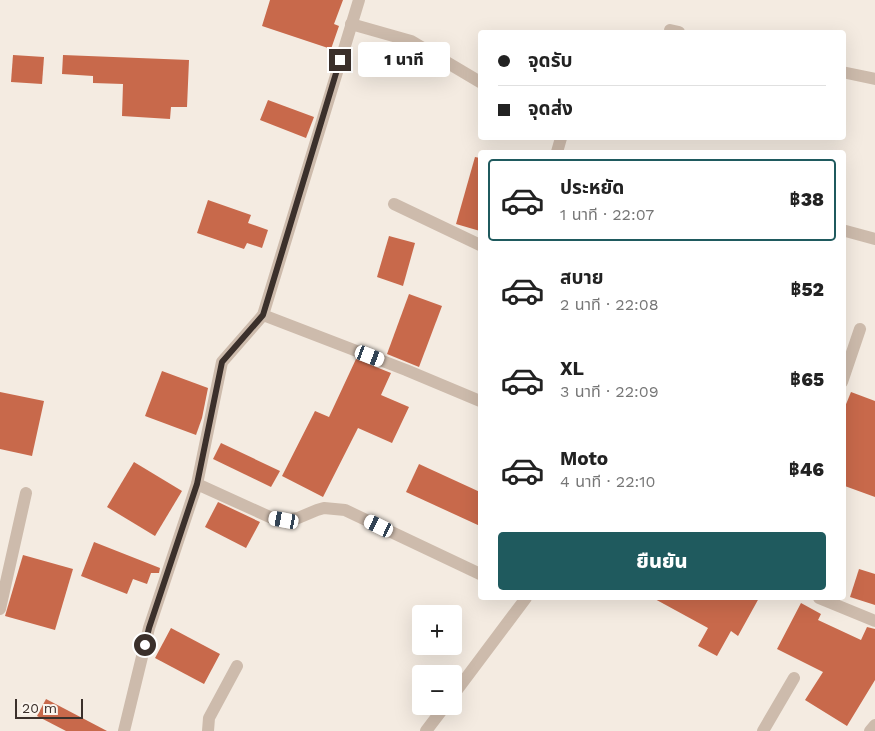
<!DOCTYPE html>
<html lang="th">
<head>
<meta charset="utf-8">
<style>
  body { margin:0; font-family:"Work Sans","Noto Sans Thai",sans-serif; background:#f2f2f2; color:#222; height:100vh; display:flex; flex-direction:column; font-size:19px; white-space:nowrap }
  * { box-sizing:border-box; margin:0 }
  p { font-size:16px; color:#767676 }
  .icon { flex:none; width:28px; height:28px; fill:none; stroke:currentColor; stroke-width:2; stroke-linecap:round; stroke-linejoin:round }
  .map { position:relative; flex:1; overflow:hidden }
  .drawer { position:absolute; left:478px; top:150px; width:368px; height:450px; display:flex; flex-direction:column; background:#fff; border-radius:5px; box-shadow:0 5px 20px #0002 }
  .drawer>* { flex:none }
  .hud { position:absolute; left:478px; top:30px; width:368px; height:110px; border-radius:5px; box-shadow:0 5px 20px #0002; display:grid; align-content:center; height:110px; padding:0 20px; background:#fff }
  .buttons { position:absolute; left:412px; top:605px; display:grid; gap:10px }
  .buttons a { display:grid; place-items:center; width:50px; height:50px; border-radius:5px; background:#fff; box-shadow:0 5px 20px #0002; font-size:25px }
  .scale { position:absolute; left:15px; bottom:12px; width:68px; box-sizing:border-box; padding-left:5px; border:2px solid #3b302b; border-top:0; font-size:14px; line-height:18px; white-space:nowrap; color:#3b302b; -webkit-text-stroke:4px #fbf5ee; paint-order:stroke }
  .end { position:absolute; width:22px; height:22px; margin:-11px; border:6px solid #3b302b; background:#fff; box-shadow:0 0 0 2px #fff }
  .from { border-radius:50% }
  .bubble { position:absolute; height:35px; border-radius:5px; background:#fff; box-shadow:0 5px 20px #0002; font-size:16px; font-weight:800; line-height:35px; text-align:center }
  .car { position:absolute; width:15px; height:30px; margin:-15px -8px; border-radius:6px; box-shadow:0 0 4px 1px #0007; background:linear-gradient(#fff 24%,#345 0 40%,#fff 0 76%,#345 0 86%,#fff 0) }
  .hud b { display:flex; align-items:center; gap:18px; height:48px; font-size:19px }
  .hud b+b { border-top:1px solid #e0e0e0 }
  .hud i { width:12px; height:12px; background:#222 }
  ul { padding:9px 0 0; list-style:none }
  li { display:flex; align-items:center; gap:15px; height:82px; margin:0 10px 8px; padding:0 10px; border:2px solid transparent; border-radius:5px }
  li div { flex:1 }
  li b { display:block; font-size:19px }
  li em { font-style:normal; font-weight:800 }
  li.current { border-color:#1f5a5e }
  li>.icon { width:45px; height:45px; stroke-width:1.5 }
  .cta { display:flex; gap:10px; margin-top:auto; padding:10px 20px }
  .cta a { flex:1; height:58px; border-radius:5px; background:#1f5a5e; color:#fff; font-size:20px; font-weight:800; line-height:58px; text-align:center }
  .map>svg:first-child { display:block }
</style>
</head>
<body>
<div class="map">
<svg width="875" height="731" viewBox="0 0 875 731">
  <rect width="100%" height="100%" fill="#f4ebe1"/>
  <!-- building -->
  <g fill="#c8694b">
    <path d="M270,0H343L334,24L339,26L331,49L262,26Z"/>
    <path d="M13,55L44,57L42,84L11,82Z"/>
    <path d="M63,55L189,60L187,107H171L170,119L122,116L123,84L93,83V76L62,74Z"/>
    <path d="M268,100L314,117L306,138L260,120Z"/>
    <path d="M475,157L480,158V231L456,224Z"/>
    <path d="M208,200L251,215L248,223L268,230L262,248L247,243L244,249L197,233Z"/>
    <path d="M389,236L415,243L403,286L377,277Z"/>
    <path d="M409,294L442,306L419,367L387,354Z"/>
    <path d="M356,359L391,373L381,395L409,407L392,443L358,428L323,497L282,476L315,411L329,417Z"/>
    <path d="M162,371L208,388L202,418L196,435L145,416Z"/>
    <path d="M0,392L44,401L32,456L0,449Z"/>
    <path d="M851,392L875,401V497L842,485V414Z"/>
    <path d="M221,443L280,471L271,487L213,459Z"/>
    <path d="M134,462L182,491L155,536L107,507Z"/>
    <path d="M419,464L480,492V526L406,492Z"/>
    <path d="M218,502L260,522L246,548L205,527Z"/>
    <path d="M94,542L160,568L159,573H151L147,584L133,579L127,594L81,576Z"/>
    <path d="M23,555L73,569L55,630L5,616Z"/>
    <path d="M859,569L875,574V605L850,597Z"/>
    <path d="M653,598H759L738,636L731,631L717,656L698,646L708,628Z"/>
    <path d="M801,603L821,614L818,620L861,640L867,627L875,629V680L847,726L805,700L823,672L777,649Z"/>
    <path d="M171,628L220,654L204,684L155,658Z"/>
    <path d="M46,699L107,731H66L37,716Z"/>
  </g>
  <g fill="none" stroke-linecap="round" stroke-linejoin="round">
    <!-- minor -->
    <g stroke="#cdbbac" stroke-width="12">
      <path d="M351,24L411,41L480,82"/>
      <path d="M670,30L679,32"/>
      <path d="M842,72L875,79"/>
      <path d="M557,152L561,138"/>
      <path d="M394,204L480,245"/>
      <path d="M842,230L875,239"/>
      <path d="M263,315L406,370L480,401"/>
      <path d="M842,382L860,329"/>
      <path d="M197,484L272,518L284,520L298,518L317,510L324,508L345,510L480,574"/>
      <path d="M819,598L875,621"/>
      <path d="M0,609L26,493"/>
      <path d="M454,694L526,598"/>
      <path d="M124,731L149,628L197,484L222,362L263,315L359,0"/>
      <path d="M208,731L209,718L237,666"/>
      <path d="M426,731L445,706"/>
      <path d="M763,731L794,678"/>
      <path d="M870,731L875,725"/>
    </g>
  </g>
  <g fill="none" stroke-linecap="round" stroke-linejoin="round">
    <!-- route -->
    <path stroke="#3b302b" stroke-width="6" d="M145,645L149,628L197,484L222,362L263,315L340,60"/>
  </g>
</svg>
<div class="buttons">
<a>+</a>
<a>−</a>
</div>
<div class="scale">20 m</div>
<i class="end from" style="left:145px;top:645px"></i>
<i class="end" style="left:340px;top:60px"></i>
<div class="bubble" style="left:358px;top:42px;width:92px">1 นาที</div>
<i class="car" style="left:370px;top:356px;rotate:111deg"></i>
<i class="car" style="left:284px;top:520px;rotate:280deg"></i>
<i class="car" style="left:379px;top:526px;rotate:296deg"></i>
<div class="hud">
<b><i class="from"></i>จุดรับ</b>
<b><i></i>จุดส่ง</b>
</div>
<section class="drawer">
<ul>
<li class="current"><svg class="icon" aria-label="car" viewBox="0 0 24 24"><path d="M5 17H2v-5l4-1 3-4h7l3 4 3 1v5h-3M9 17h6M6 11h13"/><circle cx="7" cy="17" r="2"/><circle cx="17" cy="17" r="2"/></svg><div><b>ประหยัด</b><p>1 นาที · 22:07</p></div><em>฿38</em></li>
<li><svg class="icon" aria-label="car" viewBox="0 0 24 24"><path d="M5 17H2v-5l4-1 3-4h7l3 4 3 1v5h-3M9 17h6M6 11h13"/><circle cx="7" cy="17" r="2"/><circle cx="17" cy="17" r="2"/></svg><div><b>สบาย</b><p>2 นาที · 22:08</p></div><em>฿52</em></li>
<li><svg class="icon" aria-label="car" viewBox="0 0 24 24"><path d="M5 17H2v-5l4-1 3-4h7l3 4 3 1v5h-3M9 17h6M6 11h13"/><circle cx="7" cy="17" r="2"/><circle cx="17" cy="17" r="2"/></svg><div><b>XL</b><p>3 นาที · 22:09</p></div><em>฿65</em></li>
<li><svg class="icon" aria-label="car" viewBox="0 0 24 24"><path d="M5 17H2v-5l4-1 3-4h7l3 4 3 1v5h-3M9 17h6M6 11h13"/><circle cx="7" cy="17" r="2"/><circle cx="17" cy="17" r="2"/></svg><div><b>Moto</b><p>4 นาที · 22:10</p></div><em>฿46</em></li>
</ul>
<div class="cta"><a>ยืนยัน</a></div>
</section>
</div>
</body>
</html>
